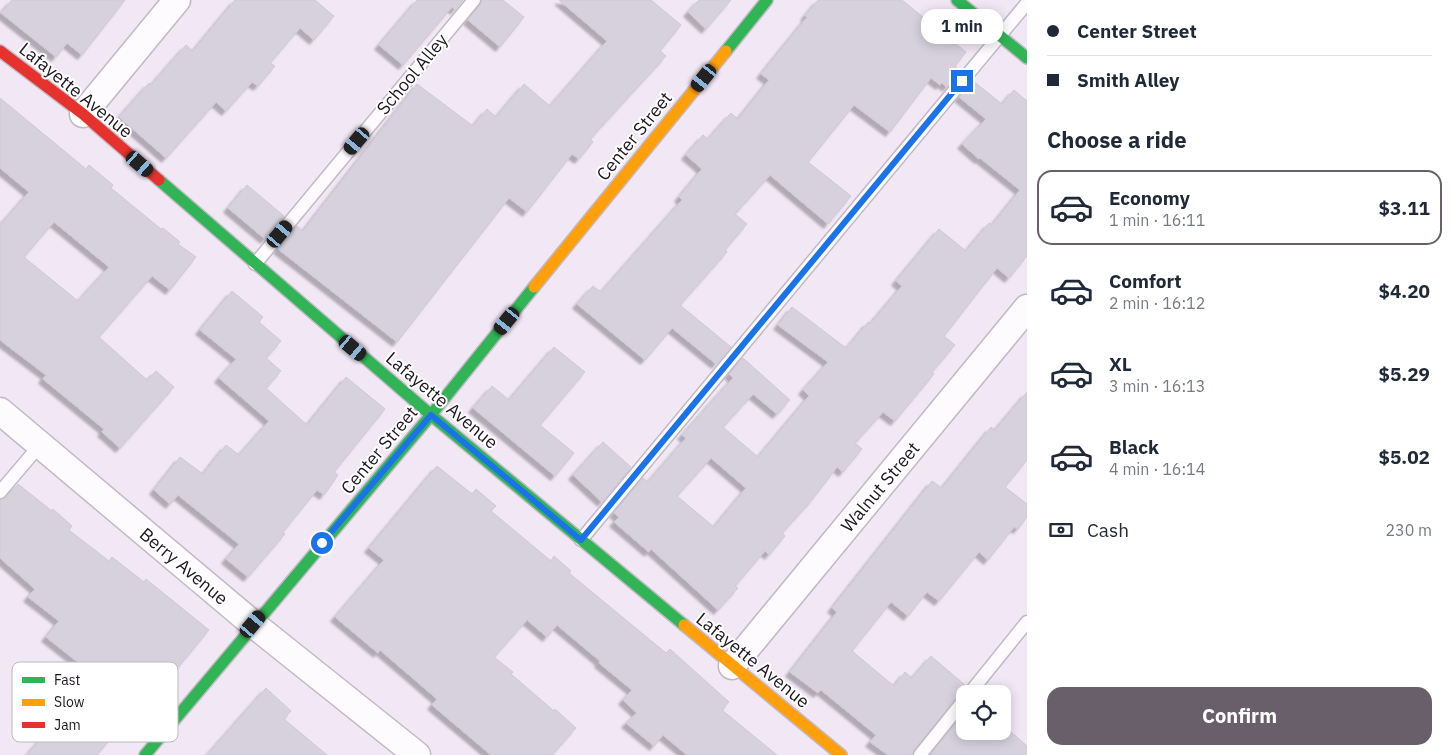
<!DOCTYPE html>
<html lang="en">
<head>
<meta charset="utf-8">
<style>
  body { margin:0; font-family:"IBM Plex Sans",sans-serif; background:#f6f6f7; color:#1f2937; height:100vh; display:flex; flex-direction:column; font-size:19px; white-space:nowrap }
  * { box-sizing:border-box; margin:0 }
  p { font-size:16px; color:#747a83 }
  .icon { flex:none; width:28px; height:28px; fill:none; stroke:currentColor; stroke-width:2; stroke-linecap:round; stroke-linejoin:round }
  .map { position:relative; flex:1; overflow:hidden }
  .side { display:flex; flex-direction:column; background:#fff; width:425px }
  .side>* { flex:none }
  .banner { display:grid; align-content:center; height:110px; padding:0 20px; background:#fff }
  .buttons { position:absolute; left:956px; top:685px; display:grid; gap:10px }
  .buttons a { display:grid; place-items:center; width:55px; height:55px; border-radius:10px; background:#fff; box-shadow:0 2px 12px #0003; font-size:25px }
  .end { position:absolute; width:22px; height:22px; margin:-11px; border:6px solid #1a73e8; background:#fff; box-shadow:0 0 0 2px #fff }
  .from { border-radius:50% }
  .bubble { position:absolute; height:35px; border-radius:15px; background:#fff; box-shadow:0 2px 12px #0003; font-size:16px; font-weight:700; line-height:35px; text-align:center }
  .car { position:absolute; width:15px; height:30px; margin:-15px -8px; border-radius:6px; box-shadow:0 0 4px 1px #0007; background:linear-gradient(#222 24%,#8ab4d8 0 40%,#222 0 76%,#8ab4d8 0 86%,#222 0) }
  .banner b { display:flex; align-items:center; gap:18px; height:48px; font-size:19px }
  .banner b+b { border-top:1px solid #e0e1e3 }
  .banner i { width:12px; height:12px; background:#1f2937 }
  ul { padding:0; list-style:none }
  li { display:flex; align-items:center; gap:15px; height:75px; margin:0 10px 8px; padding:0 10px; border:2px solid transparent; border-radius:15px }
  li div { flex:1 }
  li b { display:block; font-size:19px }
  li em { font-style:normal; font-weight:700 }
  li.active { border-color:#685f6a }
  li>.icon { width:45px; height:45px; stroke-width:1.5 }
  h2 { padding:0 20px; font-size:22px; line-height:60px }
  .pay { display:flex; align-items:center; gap:12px; height:55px; padding:0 20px; font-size:19px }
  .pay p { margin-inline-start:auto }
  .cta { display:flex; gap:10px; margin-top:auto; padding:10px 20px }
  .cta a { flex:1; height:58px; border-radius:15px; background:#685f6a; color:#fff; font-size:20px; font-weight:700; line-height:58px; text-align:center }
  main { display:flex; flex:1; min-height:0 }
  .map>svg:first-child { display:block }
</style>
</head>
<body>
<main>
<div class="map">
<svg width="1027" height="755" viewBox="0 0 1027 755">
  <defs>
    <filter id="shadow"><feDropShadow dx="-4.5" dy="4.5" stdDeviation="1" flood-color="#0004"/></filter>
  </defs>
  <rect width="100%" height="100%" fill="#f2e7f5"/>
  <!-- building -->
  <g fill="#d6d1dd" stroke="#cec9d6" fill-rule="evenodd" filter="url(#shadow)">
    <path d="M12,0H125L82,55L67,43L56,57L1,13Z"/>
    <path d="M235,0H315L334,16L314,40L300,28L270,63L275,66L258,86L252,82L226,111L216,102L166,158L119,117L149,83L151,85L186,45L193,51Z"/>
    <path d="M417,0H463L455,10L452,7L403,65L379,45Z"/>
    <path d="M482,0H503L524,17L500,47L468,20L480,5Z"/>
    <path d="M559,0H651L681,25L660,51L666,56L590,139L593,142L579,159L572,154L527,212L509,198L397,342L278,249L297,226L303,231L417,84L473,126L487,109L496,117L524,84L550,106L607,41Z"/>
    <path d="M699,0H731L706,29L688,12Z"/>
    <path d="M818,0H902L966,52L955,66L960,71L947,87L942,83L940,85L931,78L890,132L854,105L808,162L851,196L828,224L770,175L735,214L747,224L725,250L727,252L680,305L731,347L716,364L672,328L645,360L577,304L593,286L601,292L682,200L679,197L702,169L686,155L703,135L708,139L731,113L738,119L769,80L761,74L807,17L805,16Z"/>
    <path d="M973,81L1002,104L1014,90L1027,101V256L1009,278L997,268L944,336L955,345L932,372L934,374L919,392L895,421L883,412L855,443L862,449L843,472L837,467L812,500L782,533L785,536L769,555L765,551L735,586L738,588L718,610L651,549L649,552L614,522L619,517L614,513L643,478L648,482L686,438L682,435L733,378L729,374L743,358L790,400L777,414L753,394L723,427L758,457L809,396L803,390L828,362L778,325L792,307L846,348L850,343H851L868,322L870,324L902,286L896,281L939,229L966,251L989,223L992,225L1020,190L980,158L979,159L962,144L986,119L959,97ZM711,458L746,488L714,527L677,496Z"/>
    <path d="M0,98L86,169L89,165L113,185L111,188L161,229L163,228L180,242L178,244L196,257L170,290L152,276L99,337L147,380L156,371L174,387L120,448L102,432L104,429L43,379L46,375L0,340V225L29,192L0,168ZM54,222L109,267L78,301L24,257Z"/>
    <path d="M247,185L284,216L265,239L228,208Z"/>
    <path d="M232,291L263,317L259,322L281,341L266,358L281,371L266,388L307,425L346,377L385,409L334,472L338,475L324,495L317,490L283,532L285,534L248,577L226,559L239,544L178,495L170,504L154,490L180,457L203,474L226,445L239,455L269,421L219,378L236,359L200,330Z"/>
    <path d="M554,347L585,372L540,425L574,453L555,476L473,408L492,386L509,400Z"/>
    <path d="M1027,392V460L1005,487L1027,504V517L1018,529L1014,527L988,560L979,552L939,601L927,592L908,616L891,602L852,651L894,686L905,672L912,678L931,656L965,685L961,692L914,750L912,755H888L870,742L876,735L821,690L818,693L790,672L837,612L832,608L932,481L942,488L991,427L995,430Z"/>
    <path d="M603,442L631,467L602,502L573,475Z"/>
    <path d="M437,466L472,494L476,489L496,506L491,511L551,561L554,556L571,571L569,573L666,653L670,649L729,702L722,710L777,755H687L663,735L654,746L626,723L637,713L623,700L632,690L599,663L600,661L557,625L547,637L527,620L494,657L513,672L511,674L554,711L555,709L576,728L552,755H491L432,705L437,699L380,650L378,653L335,617L384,560L369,548Z"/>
    <path d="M18,484L52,511L53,509L72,526L69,530L109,561L112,557L144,582L146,579L209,630L148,704L143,699L97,755H27L59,717L61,719L94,675L46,637L59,621L28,597L35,589L0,558V500L6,498Z"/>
    <path d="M266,688L291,711L284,719L327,755H207Z"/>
    <path d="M965,712V731H1010L1027,746V755H930Z"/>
  </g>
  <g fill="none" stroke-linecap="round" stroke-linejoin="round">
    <defs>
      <g id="lane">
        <path d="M255,264L474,0"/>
        <path d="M0,492L40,445"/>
        <path d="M581,540L1027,3"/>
        <path d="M969,694L1027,622"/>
        <path d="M920,755L965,699"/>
      </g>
      <g id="street">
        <path d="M83,114L177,0"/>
        <path d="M0,411L253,624L417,755"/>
        <path d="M732,666L1027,308"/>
      </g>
      <g id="fast">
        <path d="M957,0L1027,58"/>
        <path d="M726,51L767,0"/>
        <path d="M159,180L431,415L684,625"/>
        <path d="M145,755L431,415L534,287"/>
      </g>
      <g id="slow">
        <path d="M534,287L726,51"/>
        <path d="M684,625L841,755"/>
      </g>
      <path id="jam" d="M0,51L83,114L159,180"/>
    </defs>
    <!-- lane casing -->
    <use href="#lane" stroke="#c2b9c5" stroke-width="15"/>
    <!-- street casing -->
    <use href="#street" stroke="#c2b9c5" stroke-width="29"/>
    <!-- fast casing -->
    <use href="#fast" stroke="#c2b9c5" stroke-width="14"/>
    <!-- slow casing -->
    <use href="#slow" stroke="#c2b9c5" stroke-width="14"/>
    <!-- jam casing -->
    <use href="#jam" stroke="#c2b9c5" stroke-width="14"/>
    <!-- lane -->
    <use href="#lane" stroke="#fdfbfe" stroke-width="12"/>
    <!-- street -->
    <use href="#street" stroke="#fdfbfe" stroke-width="26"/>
    <!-- fast -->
    <use href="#fast" stroke="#30b455" stroke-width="11"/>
    <!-- slow -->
    <use href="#slow" stroke="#ff9f0a" stroke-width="11"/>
    <!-- jam -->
    <use href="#jam" stroke="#e5322d" stroke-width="11"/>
  </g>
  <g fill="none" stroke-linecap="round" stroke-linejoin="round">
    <!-- route -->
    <path stroke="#1a73e8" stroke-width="6" d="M322,543L431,415L581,540L962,81"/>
  </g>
  <g text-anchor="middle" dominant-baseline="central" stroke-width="4" stroke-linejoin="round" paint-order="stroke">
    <!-- street labels -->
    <g font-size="18" fill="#1d161f" stroke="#fff">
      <text transform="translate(412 74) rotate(-50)">School Alley</text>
      <text transform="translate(76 90) rotate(39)">Lafayette Avenue</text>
      <text transform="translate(634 136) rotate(-51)">Center Street</text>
      <text transform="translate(442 400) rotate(40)">Lafayette Avenue</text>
      <text transform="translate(379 450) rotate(-50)">Center Street</text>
      <text transform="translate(880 487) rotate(-50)">Walnut Street</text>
      <text transform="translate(184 566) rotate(40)">Berry Avenue</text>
      <text transform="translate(753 660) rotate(39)">Lafayette Avenue</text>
    </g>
  </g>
  <!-- legend -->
  <rect x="12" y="662" width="166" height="80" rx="8" fill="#fff" stroke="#bbb9bc" stroke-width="1"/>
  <rect x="22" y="677" width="23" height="6" fill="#30b455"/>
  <rect x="22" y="699" width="23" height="7" fill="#ff9f0a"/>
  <rect x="22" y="722" width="23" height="6" fill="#e5322d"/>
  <g font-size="14" fill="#1d161f">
    <text x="54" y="685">Fast</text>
    <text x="54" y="707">Slow</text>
    <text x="54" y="730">Jam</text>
  </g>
</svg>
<div class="buttons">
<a><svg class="icon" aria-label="locate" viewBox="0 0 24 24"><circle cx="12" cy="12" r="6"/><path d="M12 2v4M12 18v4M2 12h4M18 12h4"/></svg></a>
</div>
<i class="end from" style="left:322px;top:543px"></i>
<i class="end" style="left:962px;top:81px"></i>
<div class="bubble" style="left:921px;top:9px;width:82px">1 min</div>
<i class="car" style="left:704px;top:78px;rotate:219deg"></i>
<i class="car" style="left:357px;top:141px;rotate:220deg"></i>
<i class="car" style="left:140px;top:164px;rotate:131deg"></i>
<i class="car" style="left:280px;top:234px;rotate:40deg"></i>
<i class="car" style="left:507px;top:321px;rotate:219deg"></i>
<i class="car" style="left:353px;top:348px;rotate:130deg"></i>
<i class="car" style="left:253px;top:624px;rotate:40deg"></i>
</div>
<section class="side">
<div class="banner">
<b><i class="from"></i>Center Street</b>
<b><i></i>Smith Alley</b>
</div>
<h2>Choose a ride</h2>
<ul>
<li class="active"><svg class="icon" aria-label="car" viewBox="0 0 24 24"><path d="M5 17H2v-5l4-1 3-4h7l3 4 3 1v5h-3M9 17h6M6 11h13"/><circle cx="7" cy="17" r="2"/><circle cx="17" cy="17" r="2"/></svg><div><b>Economy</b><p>1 min · 16:11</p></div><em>$3.11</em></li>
<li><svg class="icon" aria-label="car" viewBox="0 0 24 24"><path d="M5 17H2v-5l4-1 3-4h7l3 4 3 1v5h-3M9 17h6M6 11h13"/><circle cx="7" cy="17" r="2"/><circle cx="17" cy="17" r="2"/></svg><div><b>Comfort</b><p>2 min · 16:12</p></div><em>$4.20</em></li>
<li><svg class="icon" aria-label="car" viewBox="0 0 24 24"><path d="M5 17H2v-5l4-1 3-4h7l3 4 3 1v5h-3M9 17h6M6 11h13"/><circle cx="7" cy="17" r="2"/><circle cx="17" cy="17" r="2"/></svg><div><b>XL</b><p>3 min · 16:13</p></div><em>$5.29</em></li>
<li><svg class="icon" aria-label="car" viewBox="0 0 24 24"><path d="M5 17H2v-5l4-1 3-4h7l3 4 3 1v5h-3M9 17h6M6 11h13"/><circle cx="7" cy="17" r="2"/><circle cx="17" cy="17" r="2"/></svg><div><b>Black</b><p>4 min · 16:14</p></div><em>$5.02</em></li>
</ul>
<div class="pay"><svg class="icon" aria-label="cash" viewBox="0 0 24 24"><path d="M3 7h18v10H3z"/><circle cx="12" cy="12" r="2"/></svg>Cash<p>230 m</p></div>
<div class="cta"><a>Confirm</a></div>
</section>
</main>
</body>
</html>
